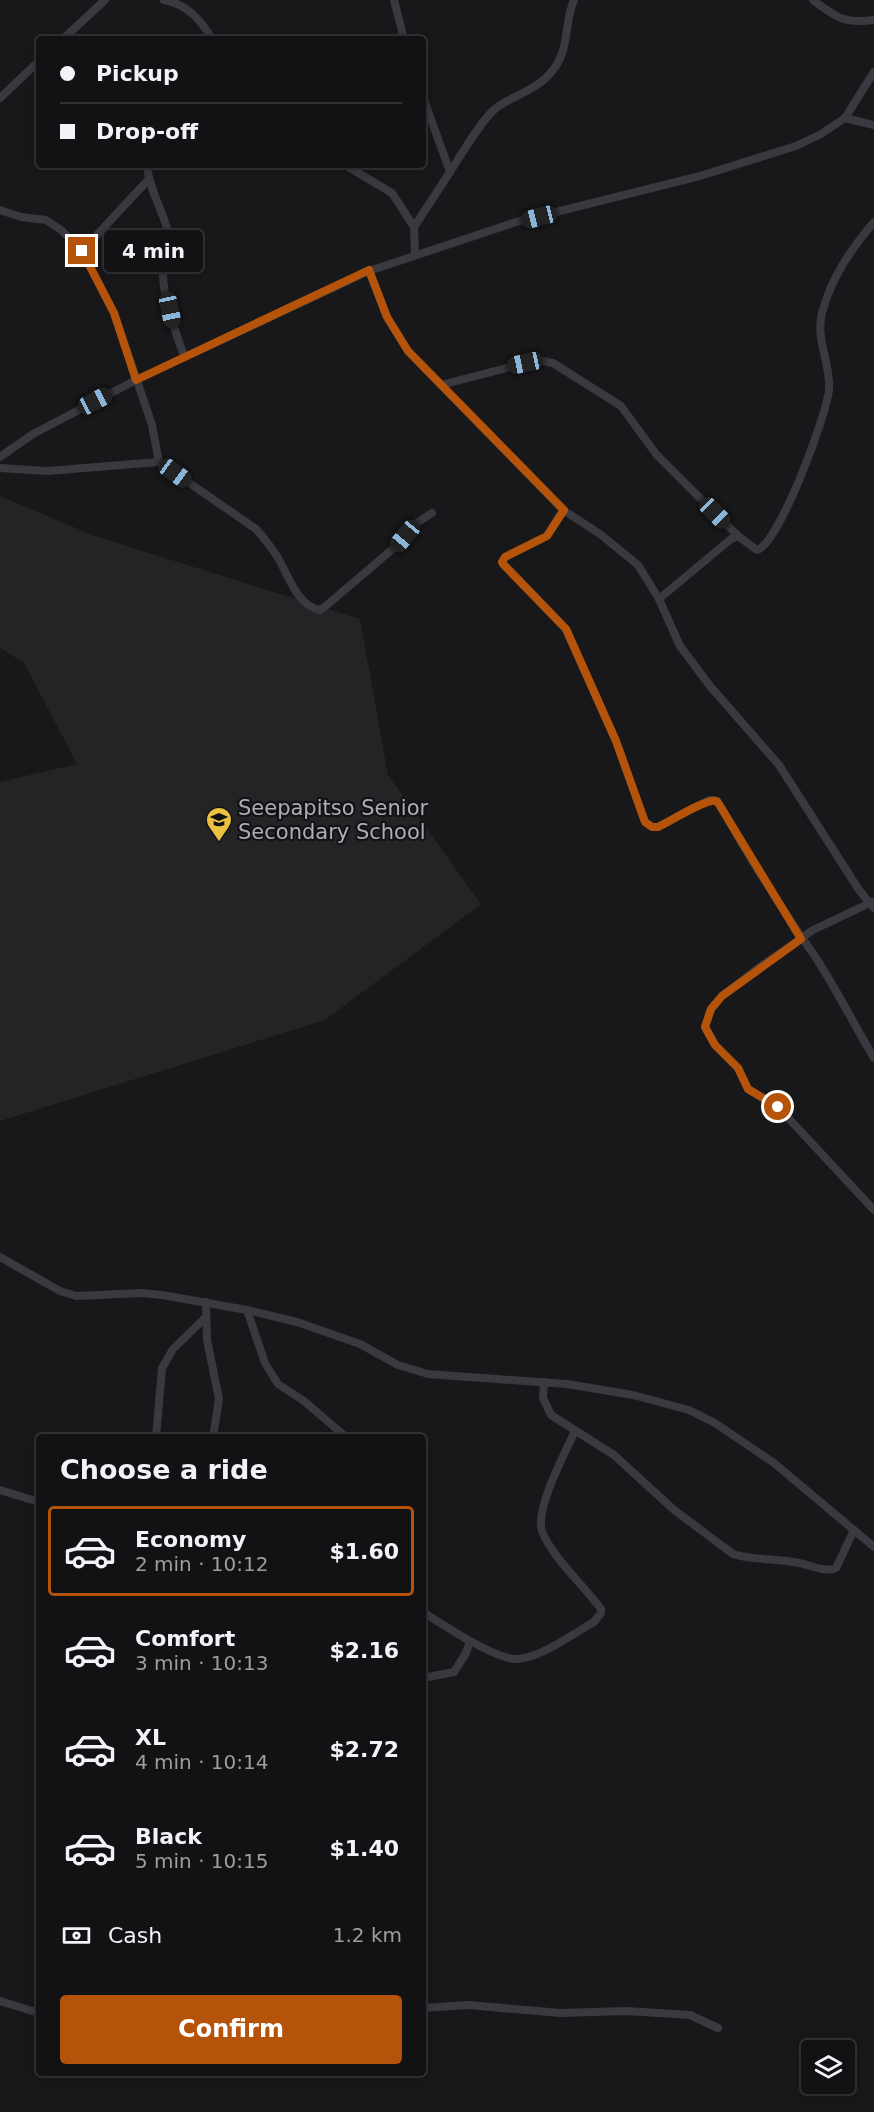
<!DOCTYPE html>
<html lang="en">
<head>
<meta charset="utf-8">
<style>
  body { margin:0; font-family:"DejaVu Sans",sans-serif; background:#1b1b1d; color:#f1f3f6; height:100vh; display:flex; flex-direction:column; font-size:22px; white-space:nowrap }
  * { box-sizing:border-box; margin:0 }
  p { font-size:20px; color:#9c9ea0 }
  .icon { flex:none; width:33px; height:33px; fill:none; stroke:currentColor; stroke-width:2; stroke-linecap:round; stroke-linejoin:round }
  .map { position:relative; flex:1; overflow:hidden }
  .details { position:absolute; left:36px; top:1434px; width:390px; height:642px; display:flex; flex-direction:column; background:#121214; border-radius:6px; box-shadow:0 3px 15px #0003,0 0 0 2px #313234 }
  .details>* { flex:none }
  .hud { position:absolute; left:36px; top:36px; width:390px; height:132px; border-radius:6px; box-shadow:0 3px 15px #0003,0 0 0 2px #313234; display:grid; align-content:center; height:132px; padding:0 24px; background:#121214 }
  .buttons { position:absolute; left:801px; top:2040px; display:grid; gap:12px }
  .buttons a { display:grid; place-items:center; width:54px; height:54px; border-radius:6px; background:#121214; box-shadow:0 3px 15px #0003,0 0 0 2px #313234; font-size:30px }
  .end { position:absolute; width:27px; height:27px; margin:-14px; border:8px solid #b45309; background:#fff; box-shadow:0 0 0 3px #fff }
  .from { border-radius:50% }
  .bubble { position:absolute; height:42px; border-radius:6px; background:#121214; box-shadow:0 3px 15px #0003,0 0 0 2px #313234; font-size:20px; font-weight:700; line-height:42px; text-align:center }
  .car { position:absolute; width:18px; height:36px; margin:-18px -9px; border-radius:8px; box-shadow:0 0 4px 2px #0007; background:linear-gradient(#222 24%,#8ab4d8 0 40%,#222 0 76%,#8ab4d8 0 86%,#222 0) }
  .hud b { display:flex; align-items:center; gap:21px; height:57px; font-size:22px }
  .hud b+b { border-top:2px solid #313234 }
  .hud i { width:15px; height:15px; background:#f1f3f6 }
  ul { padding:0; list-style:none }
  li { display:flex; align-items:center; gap:18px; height:90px; margin:0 12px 9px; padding:0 12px; border:3px solid transparent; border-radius:6px }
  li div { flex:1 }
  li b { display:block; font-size:22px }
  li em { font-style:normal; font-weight:700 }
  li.selected { border-color:#b45309 }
  li>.icon { width:54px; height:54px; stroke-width:1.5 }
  h2 { padding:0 24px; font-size:27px; line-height:72px }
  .pay { display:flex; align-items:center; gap:15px; height:66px; padding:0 24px; font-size:22px }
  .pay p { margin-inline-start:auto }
  .action { display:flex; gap:12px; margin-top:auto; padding:12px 24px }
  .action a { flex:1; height:69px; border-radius:6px; background:#b45309; color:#fff; font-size:24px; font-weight:700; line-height:69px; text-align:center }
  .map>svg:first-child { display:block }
</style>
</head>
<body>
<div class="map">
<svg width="874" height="2112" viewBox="0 0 874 2112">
  <rect width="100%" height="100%" fill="#18181a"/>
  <!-- built -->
  <path fill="#242427" d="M0,496L95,536L360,619L388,775L481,904L325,1020L0,1121V782L77,764L24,663L0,648Z"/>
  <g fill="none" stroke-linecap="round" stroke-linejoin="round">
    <!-- street -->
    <g stroke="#39393f" stroke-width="8">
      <path d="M164,0C187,4 201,20 212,39"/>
      <path d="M394,0L404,39"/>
      <path d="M813,0C837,18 844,24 874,20"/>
      <path d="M63,39L105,0"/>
      <path d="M0,98L39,61"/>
      <path d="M845,118L874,125"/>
      <path d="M147,165C149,193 170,222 170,246C170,255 163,264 163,274C163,296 176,334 184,356"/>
      <path d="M345,165L392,193L414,227"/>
      <path d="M450,172C461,155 482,119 496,108C515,94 538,90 553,70C570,49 564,22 574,0"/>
      <path d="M0,210L21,217L46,220L61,230L82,251L114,313L152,425L159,462L47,471L0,468"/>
      <path d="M82,251L148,180"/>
      <path d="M415,255L414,227L450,172L423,97"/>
      <path d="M369,271L387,317L408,351L563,510L600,534L638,565L659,599L680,646L710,686L779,765L859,890L874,908"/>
      <path d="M441,385L538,360L553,363L621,406L656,454L738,536"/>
      <path d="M0,457L33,434L136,380L369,271L516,222L700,176L796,146L821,134L845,118L874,72"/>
      <path d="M159,462L256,529C264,538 270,546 277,556C288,574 296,605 320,610L327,605L395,547L415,524L432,513"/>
      <path d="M563,510L547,536L505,557L502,562L566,629L616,741L645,822L652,827H658L709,800H714L720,805C749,858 781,908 816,958C837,990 854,1025 874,1058"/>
      <path d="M659,599L731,539L738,536L757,550C779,544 827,415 829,389C831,364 815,339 822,313C831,278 851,249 874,222"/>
      <path d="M872,902L813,930L761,966L722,996L711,1009L705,1027L715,1045L738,1068L748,1089L778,1107L874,1210"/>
      <path d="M0,1257L60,1291L76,1296L141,1293L162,1295L247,1310L297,1322L360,1344L398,1365L428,1374L567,1384L633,1395L689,1410L715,1423L774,1463L874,1547"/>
      <path d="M206,1302L207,1340L219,1399L213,1437"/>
      <path d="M247,1310L265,1363L278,1384L304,1401L346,1437"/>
      <path d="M544,1382L543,1398L551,1415L614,1455L673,1509L733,1554C754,1561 777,1558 799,1563C810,1565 826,1573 836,1568L854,1530"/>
      <path d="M156,1437L162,1368L173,1349L205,1318"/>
      <path d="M0,1490L39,1502"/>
      <path d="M423,1612C442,1624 497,1661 518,1659C544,1656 571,1635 594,1622L601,1613V1609C585,1587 551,1556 542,1531C535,1508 565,1453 575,1431"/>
      <path d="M423,1678L454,1672L466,1653L470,1641"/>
      <path d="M0,2001L39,2013"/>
      <path d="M423,2008L468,2005L561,2013L626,2011L690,2015L718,2028"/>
    </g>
  </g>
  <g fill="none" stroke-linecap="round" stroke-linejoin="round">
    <!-- route -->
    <path stroke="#b45309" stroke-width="8" d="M82,251L114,313L136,380L369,270L387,317L408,351L564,510L547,536L505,557L502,562L503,564L566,629L616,741L645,822L652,827H658C671,821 706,798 717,801L801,939L722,996L711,1009L705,1027L715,1045L738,1068L748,1089L778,1107"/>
  </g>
  <!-- icons -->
  <defs>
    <symbol id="school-pin" viewBox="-11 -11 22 30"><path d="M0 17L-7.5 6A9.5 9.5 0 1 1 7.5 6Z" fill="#eac140" stroke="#131315"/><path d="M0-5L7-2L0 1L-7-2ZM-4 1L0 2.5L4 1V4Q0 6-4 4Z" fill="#111"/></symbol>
  </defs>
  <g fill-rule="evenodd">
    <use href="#school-pin" x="204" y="805" width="30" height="40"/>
  </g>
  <g text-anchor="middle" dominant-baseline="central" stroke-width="4.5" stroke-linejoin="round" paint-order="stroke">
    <!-- poi labels -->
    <g font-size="21" fill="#abaeb9" stroke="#131315" text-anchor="start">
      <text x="238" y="808">Seepapitso Senior<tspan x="238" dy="24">Secondary School</tspan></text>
    </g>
  </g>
</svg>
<div class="buttons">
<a><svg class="icon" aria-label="layers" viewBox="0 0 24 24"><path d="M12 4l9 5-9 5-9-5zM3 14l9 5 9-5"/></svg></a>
</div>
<i class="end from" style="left:778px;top:1107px"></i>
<i class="end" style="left:82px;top:251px"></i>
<div class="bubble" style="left:104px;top:230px;width:99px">4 min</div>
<i class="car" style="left:539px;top:217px;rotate:256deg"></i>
<i class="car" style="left:170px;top:310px;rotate:168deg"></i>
<i class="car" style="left:525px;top:363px;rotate:258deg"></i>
<i class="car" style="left:95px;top:401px;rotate:62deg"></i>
<i class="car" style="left:175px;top:473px;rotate:126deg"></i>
<i class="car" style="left:715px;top:513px;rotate:135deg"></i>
<i class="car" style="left:405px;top:536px;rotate:220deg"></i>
<div class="hud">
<b><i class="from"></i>Pickup</b>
<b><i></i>Drop-off</b>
</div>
<section class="details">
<h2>Choose a ride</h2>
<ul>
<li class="selected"><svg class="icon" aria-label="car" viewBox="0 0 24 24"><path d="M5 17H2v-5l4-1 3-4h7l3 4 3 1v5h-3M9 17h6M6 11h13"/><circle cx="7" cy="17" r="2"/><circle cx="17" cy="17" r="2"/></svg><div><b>Economy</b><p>2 min · 10:12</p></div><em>$1.60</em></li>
<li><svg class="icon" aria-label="car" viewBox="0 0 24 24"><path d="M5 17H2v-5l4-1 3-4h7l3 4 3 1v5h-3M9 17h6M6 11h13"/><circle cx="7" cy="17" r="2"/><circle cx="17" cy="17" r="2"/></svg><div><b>Comfort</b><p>3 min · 10:13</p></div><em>$2.16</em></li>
<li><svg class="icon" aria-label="car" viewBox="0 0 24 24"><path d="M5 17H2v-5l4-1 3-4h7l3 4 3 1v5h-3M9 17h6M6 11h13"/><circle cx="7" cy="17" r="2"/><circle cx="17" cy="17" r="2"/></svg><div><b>XL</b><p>4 min · 10:14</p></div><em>$2.72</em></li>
<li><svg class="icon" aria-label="car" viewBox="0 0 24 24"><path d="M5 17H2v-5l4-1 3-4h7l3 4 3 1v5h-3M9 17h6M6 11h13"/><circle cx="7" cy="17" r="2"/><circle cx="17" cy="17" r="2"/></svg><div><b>Black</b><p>5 min · 10:15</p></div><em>$1.40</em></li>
</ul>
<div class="pay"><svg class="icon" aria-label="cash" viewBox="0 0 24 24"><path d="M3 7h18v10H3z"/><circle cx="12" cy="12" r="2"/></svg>Cash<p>1.2 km</p></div>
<div class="action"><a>Confirm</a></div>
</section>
</div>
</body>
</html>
